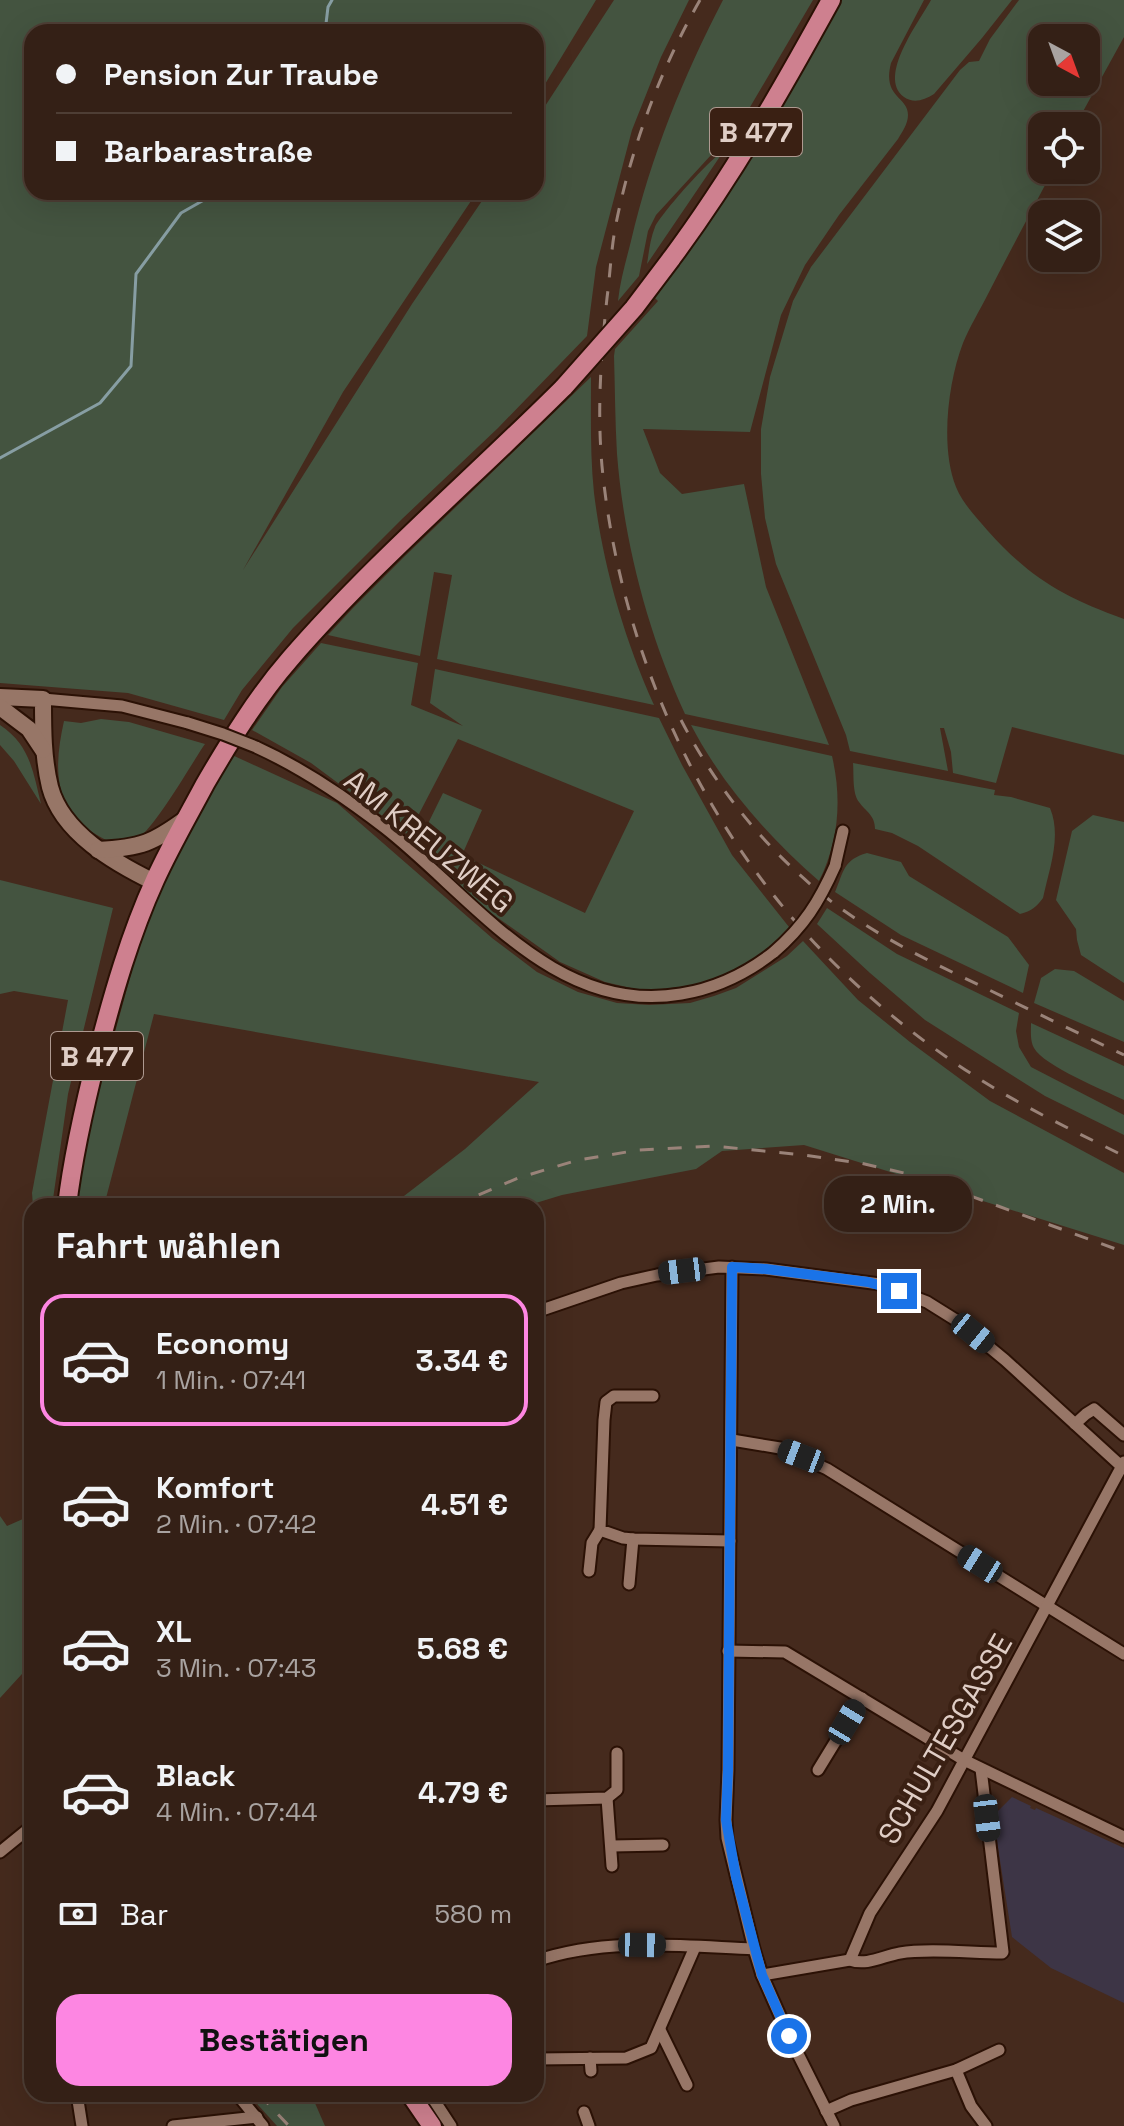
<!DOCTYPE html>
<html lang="de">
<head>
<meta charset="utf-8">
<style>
  body { margin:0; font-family:"Space Grotesk",sans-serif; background:#3f2d23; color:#f1f3f6; height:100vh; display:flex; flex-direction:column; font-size:30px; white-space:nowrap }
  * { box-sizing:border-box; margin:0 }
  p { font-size:26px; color:#a9a3a1 }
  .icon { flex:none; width:44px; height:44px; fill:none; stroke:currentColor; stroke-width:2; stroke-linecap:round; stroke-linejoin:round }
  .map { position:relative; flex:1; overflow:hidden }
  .details { position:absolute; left:24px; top:1198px; width:520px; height:904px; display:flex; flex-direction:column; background:#342016; border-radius:24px; box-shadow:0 8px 32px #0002,0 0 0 2px #4e3e35 }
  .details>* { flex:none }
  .banner { position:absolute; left:24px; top:24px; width:520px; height:176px; border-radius:24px; box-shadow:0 8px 32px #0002,0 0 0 2px #4e3e35; display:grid; align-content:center; height:176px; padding:0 32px; background:#342016 }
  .needle { width:52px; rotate:139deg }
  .fabs { position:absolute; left:1028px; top:24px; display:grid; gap:16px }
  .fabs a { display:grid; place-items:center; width:72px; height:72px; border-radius:16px; background:#342016; box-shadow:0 8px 32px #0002,0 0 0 2px #4e3e35; font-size:40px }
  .end { position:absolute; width:36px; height:36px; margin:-18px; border:10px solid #1a73e8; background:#fff; box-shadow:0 0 0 4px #fff }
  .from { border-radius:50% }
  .bubble { position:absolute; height:56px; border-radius:24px; background:#342016; box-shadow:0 8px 32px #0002,0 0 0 2px #4e3e35; font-size:26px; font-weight:600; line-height:56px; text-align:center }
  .car { position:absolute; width:24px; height:48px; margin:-24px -12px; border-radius:10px; box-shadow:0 0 6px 2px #0007; background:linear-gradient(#222 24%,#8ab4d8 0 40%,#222 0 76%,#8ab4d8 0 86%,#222 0) }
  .banner b { display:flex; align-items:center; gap:28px; height:76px; font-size:30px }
  .banner b+b { border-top:2px solid #4e3e35 }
  .banner i { width:20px; height:20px; background:#f1f3f6 }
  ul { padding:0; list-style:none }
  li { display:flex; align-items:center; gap:24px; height:132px; margin:0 16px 12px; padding:0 16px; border:4px solid transparent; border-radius:24px }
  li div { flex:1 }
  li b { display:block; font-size:30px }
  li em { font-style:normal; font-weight:600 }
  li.on { border-color:#fd86e2 }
  li>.icon { width:72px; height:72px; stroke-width:1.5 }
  h2 { padding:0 32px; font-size:36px; line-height:96px }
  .pay { display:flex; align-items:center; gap:20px; height:88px; padding:0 32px; font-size:30px }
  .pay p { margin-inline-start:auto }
  .button { display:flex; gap:16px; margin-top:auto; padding:16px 32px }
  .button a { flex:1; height:92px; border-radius:24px; background:#fd86e2; color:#111; font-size:32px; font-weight:600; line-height:92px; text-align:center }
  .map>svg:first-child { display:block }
</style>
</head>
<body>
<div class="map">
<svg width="1124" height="2126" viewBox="0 0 1124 2126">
  <rect width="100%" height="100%" fill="#452a1d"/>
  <!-- education -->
  <path fill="#3d3546" d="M1012,1797L1031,1806L1030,1808L1035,1810L1036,1808L1124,1848V2003L1051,1968L1012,1937L993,1816Z"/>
  <!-- green -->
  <g fill="#445440" fill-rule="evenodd">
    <path d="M0,0H596L536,99V32H32V192H477L343,392L243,570L412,304L488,192H536V120L614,0H689L661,57L632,130L596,267L587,336L498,428L402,519L293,628L242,690L224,720L128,693L0,683Z"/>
    <path d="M723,0H813L726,148H719L712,154L656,215L648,231L639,276L618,301C620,281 626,261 631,241C651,156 683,77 723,0Z"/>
    <path d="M842,0H924L891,63C882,98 908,96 908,115C908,124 902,132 898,139L839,215L805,265L781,315L750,432L643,429L660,473L682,494L744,484L766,587L829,745L685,714C648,633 624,543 617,454C615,421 615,388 614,356L615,349L658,301L655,298L717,212L761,143Z"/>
    <path d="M931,0H1012L982,38L934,94C924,100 914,104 904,97C877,77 919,22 931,0Z"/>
    <path d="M1019,0H1124V37L1075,126H1042V170H1053C1031,212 1009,253 988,294C980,310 970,326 963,343C948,382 940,447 956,487C963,504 976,517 988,531C1031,579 1064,597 1124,619V755L1012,727L996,783L953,773L951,752L944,728H940L948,771L850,751L846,735L776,564L765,518L761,474V429L770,377L793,301L811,267L960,70L969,62L979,61L990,39ZM1042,38H1086V82H1042Z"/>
    <path d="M723,152L647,264C649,252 650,239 655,227C661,214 711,157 723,152Z"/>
    <path d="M591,377C591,415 590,455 594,493C603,566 624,638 654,705L437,659L452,575L434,572L420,656L328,635L353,608L405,556Z"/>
    <path d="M321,643L418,663L411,705L463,726L430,703L435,669L659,718L682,765L732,855L789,927L763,954L749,964L725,975L697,985L644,991L605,982L560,962L484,908L417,846L443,793L482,810L462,855L585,913L634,811L458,739L408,835L311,763L252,730L282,687Z"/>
    <path d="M101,719L129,722L205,744C191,764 152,834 132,843C120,847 107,841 97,835C52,809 54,766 64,721L81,723Z"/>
    <path d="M0,725C30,745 33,771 41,804L14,761L0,745Z"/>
    <path d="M691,725L832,756C842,799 839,841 819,881C768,836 723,786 691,725Z"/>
    <path d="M232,755L337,803L492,938L537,972L578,992L617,1003L649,1005L690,1003L714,996L736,988L787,956L803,941L858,1000L910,1042L990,1101L1124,1173V1245L804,1145L722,1151L696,1169L562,1195L526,1206H391L465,1149L539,1082L154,1014L104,1206H67L144,927L161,883Z"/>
    <path d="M853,763L995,790L994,795L1011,797L1050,808C1062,837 1049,869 1043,898C1036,907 1032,911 1020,914L918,846L892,833L875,829C875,815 866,812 859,802C852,793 854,774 853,763Z"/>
    <path d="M1093,815L1124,822V983L1081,955L1077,940L1076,929L1056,900L1072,831Z"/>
    <path d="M867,853L901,862L909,876L1008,937L1029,965L1023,993L901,935L835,892C844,871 843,860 867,853Z"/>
    <path d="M0,880L113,908L68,1094L52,1206H33L32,1193L68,1000L14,991L0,994Z"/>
    <path d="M827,908L897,954L1019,1013L1016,1031L1019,1047L1031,1067L1124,1115V1135L1045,1096L925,1020L870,973L817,924Z"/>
    <path d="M1055,969L1074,971L1124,1001V1042L1034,1003L1041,978Z"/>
    <path d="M1031,1023L1124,1066V1100C1104,1090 1044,1066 1034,1048C1030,1041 1031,1031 1031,1023Z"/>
    <path d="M32,1515V1663L0,1698V1516L7,1526Z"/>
    <path d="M248,2094H311L325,2126H277Z"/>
  </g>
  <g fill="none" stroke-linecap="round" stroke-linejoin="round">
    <!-- stream -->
    <g stroke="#879ea3" stroke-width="3">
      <path d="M325,32L328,7L332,0"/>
      <path d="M0,458L100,403L131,366L136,274L181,213L218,192"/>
    </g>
    <defs>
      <g id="minor">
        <path d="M43,699L122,706L188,723"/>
        <path d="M256,747C302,768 345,797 385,828C472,896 555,1016 681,994C717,988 746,974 774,952"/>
        <path d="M835,866L843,831"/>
        <path d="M732,1267L728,1770L726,1820L727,1838L754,1949L762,1975L789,2036L834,2126"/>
        <path d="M536,1312L621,1283L657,1275L719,1267L766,1269L880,1284L927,1302L959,1322L1005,1360L1121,1466"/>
        <path d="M653,1396H614L606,1402L604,1420L600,1530L623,1538L633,1539L730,1541"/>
        <path d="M1075,1424L1086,1414L1094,1409L1124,1435"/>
        <path d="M732,1440L780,1448L827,1469L1124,1654"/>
        <path d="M589,1571L592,1543L600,1530"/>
        <path d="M629,1584L633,1539"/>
        <path d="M728,1651L785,1652L964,1760L1124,1837"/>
        <path d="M818,1770L862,1698"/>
        <path d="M607,1798L612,1866"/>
        <path d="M536,1800L607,1798L617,1790V1753"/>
        <path d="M612,1846L663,1845"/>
        <path d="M0,1852L32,1826"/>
        <path d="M850,1960L870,1913L937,1811L1124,1462"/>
        <path d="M536,1961C606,1937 682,1946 754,1949"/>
        <path d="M762,1975L850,1960C867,1966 883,1956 900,1953C928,1948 972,1953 1002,1953L1003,1952L981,1769"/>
        <path d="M660,2030L687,2085"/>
        <path d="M590,2058L591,2071"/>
        <path d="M536,2059L626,2058L651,2048L695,1947"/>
        <path d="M956,2070L971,2106L986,2126"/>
        <path d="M77,2094L82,2126"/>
        <path d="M237,2094L263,2126"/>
        <path d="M430,2094L451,2126"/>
        <path d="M826,2111L851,2100L956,2070L999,2050"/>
        <path d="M584,2112L589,2126"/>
        <path d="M173,2126L257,2117"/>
      </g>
      <g id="secondary">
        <path d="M0,697L43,699C43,729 43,758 50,787C62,833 115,863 154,882"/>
        <path d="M0,707L29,729L43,750"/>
        <path d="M98,850C141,848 153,843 187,818"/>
      </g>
      <g id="primary">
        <path d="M671,259C732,177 782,89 831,0"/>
        <path d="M67,1206C73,1154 85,1103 98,1052C113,994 130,935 155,880C170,847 188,816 205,784C230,741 257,697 290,659C374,562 473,478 564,387"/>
        <path d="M410,2094L432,2126"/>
      </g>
    </defs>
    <!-- minor casing -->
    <use href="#minor" stroke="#2b1105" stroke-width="15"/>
    <!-- secondary casing -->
    <use href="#secondary" stroke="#2b1105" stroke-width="20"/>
    <!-- primary casing -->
    <use href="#primary" stroke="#2b1105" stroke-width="22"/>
    <!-- minor -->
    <use href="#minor" stroke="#977667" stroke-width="11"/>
    <!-- secondary -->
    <use href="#secondary" stroke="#977667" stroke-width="16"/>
    <!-- primary -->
    <use href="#primary" stroke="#ce808f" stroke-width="18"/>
    <!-- rail -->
    <g stroke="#9a8379" stroke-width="3" stroke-dasharray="14 14" stroke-linecap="butt">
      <path d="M700,0C660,70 630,150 615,229C611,252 610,275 607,298C601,354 597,410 602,466C620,653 704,836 839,968C886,1014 938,1054 994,1088C1036,1113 1080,1134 1124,1156"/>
      <path d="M681,720C718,791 768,852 832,902C877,936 929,961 981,986C1028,1009 1076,1032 1124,1055"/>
      <path d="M453,1206L518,1178L578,1160L639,1150L714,1146L803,1155L860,1163L913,1175L1124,1252"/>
      <path d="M259,2094L289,2126"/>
    </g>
    <defs>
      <g id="minor-bridge">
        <path d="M188,723L223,734L256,747"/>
        <path d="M774,952C804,926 819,902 835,866"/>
      </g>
      <path id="primary-bridge" d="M564,387L634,308L671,259"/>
    </defs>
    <!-- minor-bridge casing -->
    <use href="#minor-bridge" stroke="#2b1105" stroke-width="15" stroke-linecap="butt"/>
    <!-- primary-bridge casing -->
    <use href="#primary-bridge" stroke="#2b1105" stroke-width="22" stroke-linecap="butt"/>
    <!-- minor-bridge -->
    <use href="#minor-bridge" stroke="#977667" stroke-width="11"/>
    <!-- primary-bridge -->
    <use href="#primary-bridge" stroke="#ce808f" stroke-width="18"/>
  </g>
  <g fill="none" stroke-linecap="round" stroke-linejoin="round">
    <!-- route -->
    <path stroke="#1a73e8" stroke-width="10" d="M789,2036L762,1975L736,1877L726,1820L728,1770L732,1267L766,1269L868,1282L899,1291"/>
  </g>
  <g text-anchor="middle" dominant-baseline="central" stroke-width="8" stroke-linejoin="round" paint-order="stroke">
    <!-- shield labels -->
    <g fill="#3a2013" stroke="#ae9990" stroke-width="2">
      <rect x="710" y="108" width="92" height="48" rx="6"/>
      <rect x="51" y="1032" width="92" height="48" rx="6"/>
    </g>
    <g font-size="28" font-weight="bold" fill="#dfcdc5">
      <text x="756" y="132">B 477</text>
      <text x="97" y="1056">B 477</text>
    </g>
    <!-- street labels -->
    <g font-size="30" fill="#dfcdc5" stroke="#3a2013">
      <text transform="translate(429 841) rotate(39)">AM KREUZWEG</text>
      <text transform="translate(945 1739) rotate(-60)">SCHULTESGASSE</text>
    </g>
  </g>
</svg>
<div class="fabs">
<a><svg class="needle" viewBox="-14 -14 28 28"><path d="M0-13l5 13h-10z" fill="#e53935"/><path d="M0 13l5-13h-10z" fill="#a9a3a1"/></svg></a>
<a><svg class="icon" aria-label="locate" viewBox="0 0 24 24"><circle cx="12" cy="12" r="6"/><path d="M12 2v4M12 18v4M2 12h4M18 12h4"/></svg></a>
<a><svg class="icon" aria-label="layers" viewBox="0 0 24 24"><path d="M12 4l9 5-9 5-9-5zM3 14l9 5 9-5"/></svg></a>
</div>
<i class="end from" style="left:789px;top:2036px"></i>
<i class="end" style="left:899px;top:1291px"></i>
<div class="bubble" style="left:824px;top:1176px;width:148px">2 Min.</div>
<i class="car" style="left:682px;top:1271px;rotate:263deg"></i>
<i class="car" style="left:973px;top:1333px;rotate:129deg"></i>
<i class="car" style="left:801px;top:1456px;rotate:291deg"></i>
<i class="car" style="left:980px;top:1564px;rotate:302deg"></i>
<i class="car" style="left:847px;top:1722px;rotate:31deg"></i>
<i class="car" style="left:987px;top:1818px;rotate:173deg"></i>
<i class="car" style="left:642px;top:1945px;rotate:91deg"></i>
<div class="banner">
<b><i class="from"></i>Pension Zur Traube</b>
<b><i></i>Barbarastraße</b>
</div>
<section class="details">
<h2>Fahrt wählen</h2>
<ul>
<li class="on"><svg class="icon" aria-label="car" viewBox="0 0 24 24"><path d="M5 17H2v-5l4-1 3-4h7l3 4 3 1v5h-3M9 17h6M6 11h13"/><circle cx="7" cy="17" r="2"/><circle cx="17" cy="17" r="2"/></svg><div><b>Economy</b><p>1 Min. · 07:41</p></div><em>3.34 €</em></li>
<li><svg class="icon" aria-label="car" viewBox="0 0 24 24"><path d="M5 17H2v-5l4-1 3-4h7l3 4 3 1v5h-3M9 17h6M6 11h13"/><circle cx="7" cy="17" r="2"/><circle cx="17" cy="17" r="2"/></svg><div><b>Komfort</b><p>2 Min. · 07:42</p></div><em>4.51 €</em></li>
<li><svg class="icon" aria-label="car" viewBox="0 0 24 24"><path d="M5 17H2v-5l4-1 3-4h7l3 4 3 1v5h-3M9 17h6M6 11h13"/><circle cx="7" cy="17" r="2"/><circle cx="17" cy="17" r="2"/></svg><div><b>XL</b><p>3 Min. · 07:43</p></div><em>5.68 €</em></li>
<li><svg class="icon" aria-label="car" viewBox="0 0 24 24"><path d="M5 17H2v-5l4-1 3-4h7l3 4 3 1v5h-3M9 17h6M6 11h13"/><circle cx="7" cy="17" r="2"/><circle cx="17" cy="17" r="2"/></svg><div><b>Black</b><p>4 Min. · 07:44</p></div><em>4.79 €</em></li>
</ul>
<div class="pay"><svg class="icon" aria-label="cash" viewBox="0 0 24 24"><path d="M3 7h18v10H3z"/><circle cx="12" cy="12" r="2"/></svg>Bar<p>580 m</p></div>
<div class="button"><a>Bestätigen</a></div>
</section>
</div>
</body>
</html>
